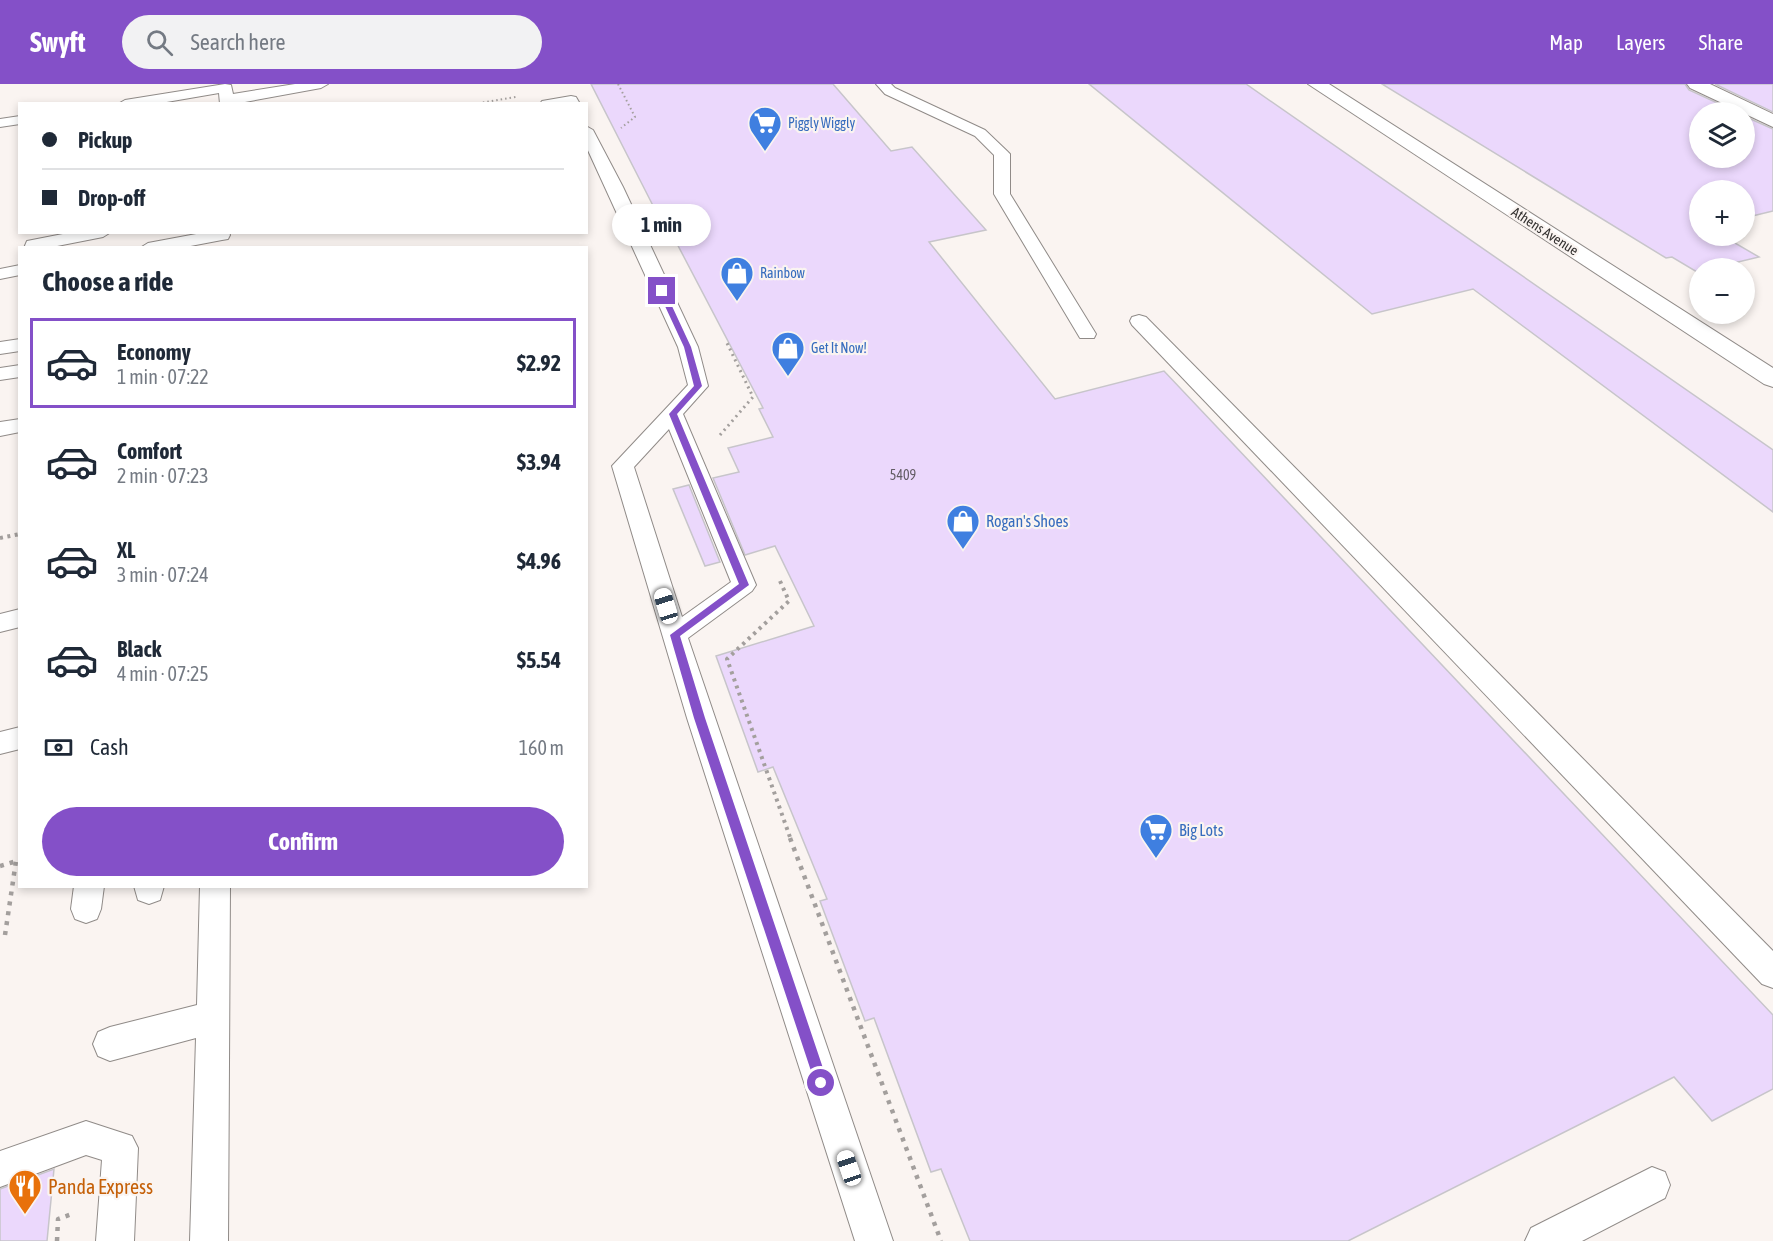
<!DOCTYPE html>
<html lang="en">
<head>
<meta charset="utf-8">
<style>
  body { margin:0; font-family:"Asap Condensed",sans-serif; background:#f2f2f3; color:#1f2937; height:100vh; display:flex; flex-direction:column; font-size:22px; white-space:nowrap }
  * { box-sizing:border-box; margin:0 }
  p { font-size:20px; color:#747a83 }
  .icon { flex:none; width:33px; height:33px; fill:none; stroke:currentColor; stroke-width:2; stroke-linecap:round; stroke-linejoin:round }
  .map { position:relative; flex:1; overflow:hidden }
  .panel { position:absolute; left:18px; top:162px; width:570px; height:642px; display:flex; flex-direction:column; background:#fff; border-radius:0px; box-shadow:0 3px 9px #0003 }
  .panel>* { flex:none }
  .banner { position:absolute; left:18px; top:18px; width:570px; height:132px; border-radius:0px; box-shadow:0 3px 9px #0003; display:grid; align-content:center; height:132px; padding:0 24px; background:#fff }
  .controls { position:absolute; left:1689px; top:18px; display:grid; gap:12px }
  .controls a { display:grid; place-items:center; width:66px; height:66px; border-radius:50%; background:#fff; box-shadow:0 3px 9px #0003; font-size:30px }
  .end { position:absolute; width:27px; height:27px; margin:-14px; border:8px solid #8450c8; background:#fff; box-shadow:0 0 0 3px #fff }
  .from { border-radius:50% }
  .bubble { position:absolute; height:42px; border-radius:21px; background:#fff; box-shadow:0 3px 9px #0003; font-size:20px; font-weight:700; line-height:42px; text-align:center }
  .car { position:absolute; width:18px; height:36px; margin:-18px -9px; border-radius:8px; box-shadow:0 0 4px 2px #0007; background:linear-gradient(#fff 24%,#345 0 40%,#fff 0 76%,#345 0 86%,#fff 0) }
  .banner b { display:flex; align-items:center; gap:21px; height:57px; font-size:22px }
  .banner b+b { border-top:2px solid #e0e1e3 }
  .banner i { width:15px; height:15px; background:#1f2937 }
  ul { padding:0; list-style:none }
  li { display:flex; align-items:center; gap:18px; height:90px; margin:0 12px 9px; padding:0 12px; border:3px solid transparent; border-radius:0px }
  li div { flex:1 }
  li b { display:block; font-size:22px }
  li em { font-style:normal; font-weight:700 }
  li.on { border-color:#8450c8 }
  li>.icon { width:54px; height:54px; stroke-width:1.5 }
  h2 { padding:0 24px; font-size:27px; line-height:72px }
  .pay { display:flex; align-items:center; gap:15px; height:66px; padding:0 24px; font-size:22px }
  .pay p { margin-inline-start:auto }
  .cta { display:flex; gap:12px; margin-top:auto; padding:12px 24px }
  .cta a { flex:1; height:69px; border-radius:36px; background:#8450c8; color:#fff; font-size:24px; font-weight:700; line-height:69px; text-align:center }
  header { display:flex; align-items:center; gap:36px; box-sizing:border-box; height:84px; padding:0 30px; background:#8450c8; color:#fff }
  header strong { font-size:28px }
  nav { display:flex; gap:33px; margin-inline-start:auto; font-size:21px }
  .search { width:420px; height:54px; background:#f2f2f3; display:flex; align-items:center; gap:15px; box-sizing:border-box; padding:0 21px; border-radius:33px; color:#747a83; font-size:22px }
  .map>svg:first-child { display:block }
</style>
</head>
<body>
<header>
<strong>Swyft</strong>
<div class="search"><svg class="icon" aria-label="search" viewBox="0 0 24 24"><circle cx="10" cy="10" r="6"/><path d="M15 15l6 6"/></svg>Search here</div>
<nav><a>Map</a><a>Layers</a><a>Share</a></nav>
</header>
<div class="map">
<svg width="1773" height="1157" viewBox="0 0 1773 1157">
  <rect width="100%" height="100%" fill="#faf4f1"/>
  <!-- building -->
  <g fill="#ebd8fc" stroke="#c7c5ca" stroke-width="1.5">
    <path d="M591,0H833L891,67L912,63L986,146L929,158L1055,315L1164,287L1773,931V1005L1712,1037L1674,993L1348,1157H970L941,1085L931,1088L874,934L865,937L820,817L827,815L773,683L758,688L716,572L814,542L775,462L745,471L713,394L739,388L728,364L773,353L759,325L763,324L674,154L670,155Z"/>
    <path d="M1089,0H1246L1773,366V428L1473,205L1372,230Z"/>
    <path d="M1382,0H1685L1689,6L1737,28H1700V74H1744V32L1773,45V127L1744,134V106H1700V152H1723L1759,173L1713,184H1700L1697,188L1672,173L1666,174Z"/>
    <path d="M1715,0H1773V28Z"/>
    <path d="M689,401L720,478L705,482L673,405Z"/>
    <path d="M54,1085L47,1157H0V1105Z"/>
  </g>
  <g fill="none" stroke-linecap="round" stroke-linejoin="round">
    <defs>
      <g id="lane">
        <path d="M225,0L231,1L233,10L295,0H328L321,4L234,20H220L219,9L155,20H118L125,16Z"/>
        <path d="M876,0H891L895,4L985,46L1007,67L1010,70V110L1096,250L1094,254H1080L994,110V71L975,52L885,10Z"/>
        <path d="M571,12L576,13L580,20H540L542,17Z"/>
        <path d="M20,32V40L0,43V35Z"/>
        <path d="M586,42L593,46L623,103L698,263L708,302L683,330L756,501L752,507L688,554L893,1157H855L687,634L612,382L688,301L678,263L586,62ZM669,345L731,498L682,533L634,383Z"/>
        <path d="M73,148H111L103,153L47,164H24L27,157Z"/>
        <path d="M207,148H229L230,151L228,155L222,156L180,164H140L148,159Z"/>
        <path d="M20,181V191L0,195V185Z"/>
        <path d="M1139,231L1146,233L1773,867V904L1762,900L1132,241L1130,237L1132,233Z"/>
        <path d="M20,255V267L0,270V258Z"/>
        <path d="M20,281V293L0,296V284Z"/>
        <path d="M20,335V348L0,352V338Z"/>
        <path d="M20,525V543L0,548V530Z"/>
        <path d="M20,643V665L0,670V648Z"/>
        <path d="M74,802H104L101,825L97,835L86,839L75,835L71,825Z"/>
        <path d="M134,802H164L160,816L149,820L138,816Z"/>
        <path d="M200,802H230L228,1157H190L196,954L110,977L98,972L93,960L98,948L110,943L197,921Z"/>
        <path d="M86,1037L132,1052L138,1064L134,1157H96L102,1076L86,1071L0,1103V1067Z"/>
        <path d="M1652,1083L1665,1088L1670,1101L1665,1114L1582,1157H1525L1531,1144Z"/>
      </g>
      <g id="street">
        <path d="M1308,0H1329L1773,284V303L1764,300Z"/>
        <path d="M1687,0H1710L1773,30V43L1690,4Z"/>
      </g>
    </defs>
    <!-- lane casing -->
    <use href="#lane" stroke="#908b88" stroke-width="2"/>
    <!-- street casing -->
    <use href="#street" stroke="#908b88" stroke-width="2"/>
    <!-- path-far3 -->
    <g stroke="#a39f9d" stroke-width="2" stroke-dasharray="1.5 3" stroke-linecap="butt">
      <path d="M618,0L635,33L621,44"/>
      <path d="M474,20L516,13"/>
    </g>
    <!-- path-far2 -->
    <path stroke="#a39f9d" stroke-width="3" stroke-dasharray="2 4" stroke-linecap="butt" d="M720,351L753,313L726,257"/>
    <!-- path-far1 -->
    <g stroke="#a39f9d" stroke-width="4" stroke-dasharray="3 4.5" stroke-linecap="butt">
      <path d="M0,454L20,450"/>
      <path d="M780,497L789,517L727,575L791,756"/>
    </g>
    <!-- path -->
    <g stroke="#a39f9d" stroke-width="4.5" stroke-dasharray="4 6" stroke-linecap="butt">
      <path d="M790,754L941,1157"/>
      <path d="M0,782L20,776"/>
      <path d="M5,851L16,777"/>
      <path d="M57,1157L58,1135L72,1130"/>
    </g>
    <!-- lane -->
    <use href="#lane" fill="#fff" fill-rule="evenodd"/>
    <!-- street -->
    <use href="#street" fill="#fff" fill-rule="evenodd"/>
  </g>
  <!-- route -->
  <path fill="#8450c8" d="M662,204L665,207L691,263L702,302L677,330L749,501L680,552L705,634L828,999L826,1004L821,1006L817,1004L815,999L694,634L670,551L739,500L669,330L694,302L684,263L658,207Z"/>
  <!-- icons -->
  <defs>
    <symbol id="supermarket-pin" viewBox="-11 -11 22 30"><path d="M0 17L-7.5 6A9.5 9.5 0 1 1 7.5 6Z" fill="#3f7fe0" stroke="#faf4f1"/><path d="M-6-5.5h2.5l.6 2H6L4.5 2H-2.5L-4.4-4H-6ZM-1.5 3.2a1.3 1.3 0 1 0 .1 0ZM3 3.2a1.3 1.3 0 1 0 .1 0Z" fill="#fff"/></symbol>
    <symbol id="shop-pin" viewBox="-11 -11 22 30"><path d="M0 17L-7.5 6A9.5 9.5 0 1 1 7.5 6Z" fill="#3f7fe0" stroke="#faf4f1"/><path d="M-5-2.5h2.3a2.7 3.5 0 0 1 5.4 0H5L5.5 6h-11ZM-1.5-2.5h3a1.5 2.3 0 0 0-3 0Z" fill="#fff"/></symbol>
    <symbol id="restaurant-pin" viewBox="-11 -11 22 30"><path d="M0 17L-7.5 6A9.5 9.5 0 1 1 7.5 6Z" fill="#e8710a" stroke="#faf4f1"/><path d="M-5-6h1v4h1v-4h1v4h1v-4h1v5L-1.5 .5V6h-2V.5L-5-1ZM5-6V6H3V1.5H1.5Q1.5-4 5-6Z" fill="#fff"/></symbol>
  </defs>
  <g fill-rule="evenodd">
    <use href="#supermarket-pin" x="746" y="20" width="38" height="52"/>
    <use href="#shop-pin" x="718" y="170" width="38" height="52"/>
    <use href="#shop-pin" x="769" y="245" width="38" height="52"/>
    <use href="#shop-pin" x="944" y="418" width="38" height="52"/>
    <use href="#supermarket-pin" x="1137" y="727" width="38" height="52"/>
    <use href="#restaurant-pin" x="6" y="1083" width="38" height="52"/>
  </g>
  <g text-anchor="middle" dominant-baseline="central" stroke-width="4.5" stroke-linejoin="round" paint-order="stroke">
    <!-- far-shop labels -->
    <g font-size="14" fill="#366cbe" stroke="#faf4f1" text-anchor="start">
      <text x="788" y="39">Piggly Wiggly</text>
      <text x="760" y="189">Rainbow</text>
      <text x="811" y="264">Get It Now!</text>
    </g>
    <!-- far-street labels -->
    <g font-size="14" fill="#353332" stroke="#faf4f1">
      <text transform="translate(1545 147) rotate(33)">Athens Avenue</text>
    </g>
    <!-- number labels -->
    <g font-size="14" fill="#625c64">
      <text x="903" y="391">5409</text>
    </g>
    <!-- shop labels -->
    <g font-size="16" fill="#366cbe" stroke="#faf4f1" text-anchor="start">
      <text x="986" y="437">Rogan's Shoes</text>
      <text x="1179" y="746">Big Lots</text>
    </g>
    <!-- near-food labels -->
    <g font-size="20" fill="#c56008" stroke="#faf4f1" text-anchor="start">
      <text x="48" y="1102">Panda Express</text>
    </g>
  </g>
</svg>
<div class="controls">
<a><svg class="icon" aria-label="layers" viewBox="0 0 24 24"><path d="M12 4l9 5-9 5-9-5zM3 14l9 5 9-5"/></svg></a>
<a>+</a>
<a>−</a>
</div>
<i class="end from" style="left:821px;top:999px"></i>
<i class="end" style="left:662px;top:207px"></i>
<div class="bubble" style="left:612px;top:120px;width:99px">1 min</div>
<i class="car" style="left:666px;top:522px;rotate:343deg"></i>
<i class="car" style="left:849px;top:1084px;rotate:341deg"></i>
<div class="banner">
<b><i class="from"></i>Pickup</b>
<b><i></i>Drop-off</b>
</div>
<section class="panel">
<h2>Choose a ride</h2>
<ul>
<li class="on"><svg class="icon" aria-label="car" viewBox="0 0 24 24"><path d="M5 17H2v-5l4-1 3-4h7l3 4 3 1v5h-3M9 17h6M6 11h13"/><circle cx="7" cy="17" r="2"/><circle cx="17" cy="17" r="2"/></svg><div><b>Economy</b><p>1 min · 07:22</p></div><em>$2.92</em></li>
<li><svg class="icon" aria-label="car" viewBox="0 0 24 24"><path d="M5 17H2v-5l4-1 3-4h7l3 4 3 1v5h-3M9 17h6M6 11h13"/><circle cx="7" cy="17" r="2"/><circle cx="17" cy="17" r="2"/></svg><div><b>Comfort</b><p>2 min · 07:23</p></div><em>$3.94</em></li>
<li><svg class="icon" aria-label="car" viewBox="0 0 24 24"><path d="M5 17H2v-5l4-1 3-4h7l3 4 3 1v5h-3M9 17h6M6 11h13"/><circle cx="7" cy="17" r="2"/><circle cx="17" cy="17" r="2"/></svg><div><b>XL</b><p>3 min · 07:24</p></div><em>$4.96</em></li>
<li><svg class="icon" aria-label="car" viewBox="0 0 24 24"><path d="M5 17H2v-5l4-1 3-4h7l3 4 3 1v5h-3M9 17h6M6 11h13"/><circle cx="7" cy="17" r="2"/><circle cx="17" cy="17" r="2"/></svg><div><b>Black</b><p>4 min · 07:25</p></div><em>$5.54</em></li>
</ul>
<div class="pay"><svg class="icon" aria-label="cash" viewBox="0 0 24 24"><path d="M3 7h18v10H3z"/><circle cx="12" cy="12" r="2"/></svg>Cash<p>160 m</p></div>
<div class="cta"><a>Confirm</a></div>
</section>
</div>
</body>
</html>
